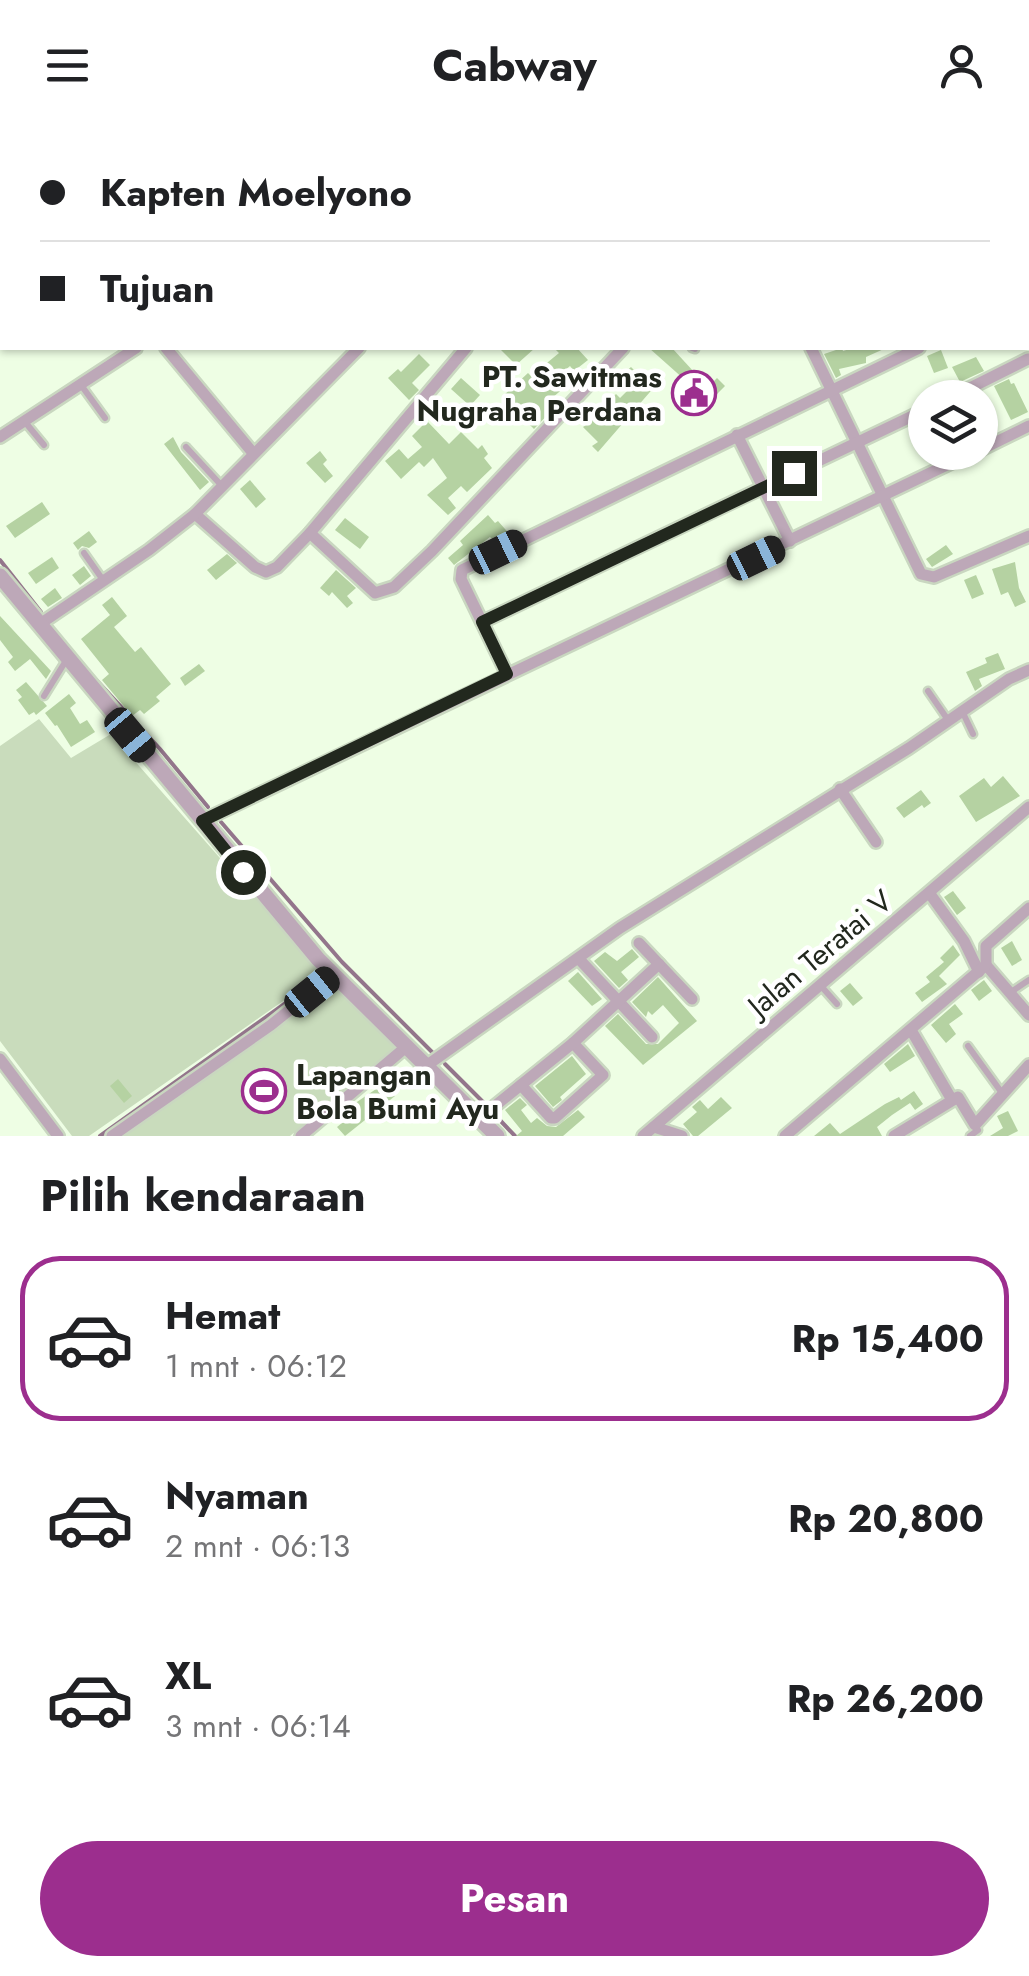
<!DOCTYPE html>
<html lang="id">
<head>
<meta charset="utf-8">
<style>
  body { margin:0; font-family:Jost,sans-serif; background:#f6f6f6; color:#202124; height:100vh; display:flex; flex-direction:column; font-size:38px; white-space:nowrap }
  * { box-sizing:border-box; margin:0 }
  p { font-size:32px; color:#757577 }
  .icon { flex:none; width:55px; height:55px; fill:none; stroke:currentColor; stroke-width:2; stroke-linecap:round; stroke-linejoin:round }
  .map { position:relative; height:1006px; overflow:hidden }
  .side { display:flex; flex-direction:column; background:#fff; flex:1 }
  .side>* { flex:none }
  .top-card { position:absolute; left:0px; top:0px; width:1030px; height:220px; box-shadow:0 2px 8px #0004; display:grid; align-content:center; height:220px; padding:0 40px; background:#fff }
  .buttons { position:absolute; left:908px; top:250px; display:grid; gap:20px }
  .buttons a { display:grid; place-items:center; width:90px; height:90px; border-radius:50%; background:#fff; box-shadow:0 2px 8px #0004; font-size:50px }
  .end { position:absolute; width:45px; height:45px; margin:-22px; border:12px solid #22281e; background:#fff; box-shadow:0 0 0 5px #fff }
  .from { border-radius:50% }
  .car { position:absolute; width:30px; height:60px; margin:-30px -15px; border-radius:12px; box-shadow:0 0 8px 2px #0007; background:linear-gradient(#222 24%,#8ab4d8 0 40%,#222 0 76%,#8ab4d8 0 86%,#222 0) }
  .top-card b { display:flex; align-items:center; gap:35px; height:95px; font-size:38px }
  .top-card b+b { border-top:2px solid #e0e0e0 }
  .top-card i { width:25px; height:25px; background:#202124 }
  ul { padding:0; list-style:none }
  li { display:flex; align-items:center; gap:30px; height:165px; margin:0 20px 15px; padding:0 20px; border:5px solid transparent; border-radius:40px }
  li div { flex:1 }
  li b { display:block; font-size:38px }
  li em { font-style:normal; font-weight:700 }
  li.current { border-color:#9c2e8e }
  li>.icon { width:90px; height:90px; stroke-width:1.5 }
  h2 { padding:0 40px; font-size:45px; line-height:120px }
  .cta { display:flex; gap:20px; margin-top:auto; padding:20px 40px }
  .cta a { flex:1; height:115px; border-radius:60px; background:#9c2e8e; color:#fff; font-size:40px; font-weight:700; line-height:115px; text-align:center }
  header { display:flex; justify-content:space-between; align-items:center; height:130px; padding:0 40px; background:#fff; font-size:45px; font-weight:700 }
  .map>svg:first-child { display:block }
</style>
</head>
<body>
<header><svg class="icon" aria-label="menu" viewBox="0 0 24 24"><path d="M4 6h16M4 12h16M4 18h16"/></svg>Cabway<svg class="icon" aria-label="person" viewBox="0 0 24 24"><circle cx="12" cy="8" r="4"/><path d="M4 21q1-7 8-7t8 7"/></svg></header>
<div class="map">
<svg width="1029" height="1006" viewBox="0 0 1029 1006">
  <rect width="100%" height="100%" fill="#eefee4"/>
  <!-- green -->
  <g fill="#c9dcbc">
    <path d="M39,589L71,628L111,604L322,844L89,1006H72L0,911V616Z"/>
    <path d="M332,852L397,917L290,1006H120L273,900Z"/>
  </g>
  <g fill="none" stroke-linecap="round" stroke-linejoin="round">
    <!-- stream -->
    <g stroke="#93758b" stroke-width="4">
      <path d="M0,430L41,482"/>
      <path d="M89,542L160,619L208,677"/>
      <path d="M221,692L342,832L432,922"/>
      <path d="M445,934L484,973"/>
      <path d="M496,986L515,1006"/>
      <path d="M100,1006L322,847"/>
    </g>
  </g>
  <!-- building -->
  <g fill="#b5d2a2">
    <path d="M499,218H535L516,235Z"/>
    <path d="M554,218H577L588,230L574,241L570,236L557,247L565,257L552,268L558,274L534,299L502,267L528,243L531,246L559,223Z"/>
    <path d="M649,218H672L694,242L685,250Z"/>
    <path d="M842,218L843,221L853,218H886L866,227V233L839,239L841,245L836,248L824,224Z"/>
    <path d="M941,220L948,238L934,243L927,226Z"/>
    <path d="M419,224L430,235L412,253L419,260L409,270L388,248L398,239L401,242Z"/>
    <path d="M976,227L984,241L960,252L952,237Z"/>
    <path d="M631,237L639,245L643,241L656,255L598,322L592,316L598,312L583,297L586,295L582,291L592,278L597,283L616,264L620,268L631,257L621,246Z"/>
    <path d="M700,243L711,254L717,248L725,256L712,269L694,250Z"/>
    <path d="M461,248L480,265L470,276L451,259Z"/>
    <path d="M1009,249L1011,254L1014,253L1028,282L1011,290L994,256Z"/>
    <path d="M427,291L449,314L461,302L478,319L482,315L488,324L484,328L492,338L467,362L461,356L448,368L456,378L448,385L427,365L447,348L433,328L424,337L419,332L401,349L385,331L399,319L408,329L422,317L412,306Z"/>
    <path d="M173,307L181,322L209,352L200,360L164,314Z"/>
    <path d="M320,321L327,330L323,334L333,346L325,353L306,333Z"/>
    <path d="M250,350L266,369L256,378L240,359Z"/>
    <path d="M42,372L50,384L15,408L6,396Z"/>
    <path d="M488,385L495,393L498,391L511,406L496,413L490,407L454,435L448,428L463,415L460,411Z"/>
    <path d="M345,388L369,407L360,419L335,400Z"/>
    <path d="M89,401L97,412L89,418L82,416L78,420L73,413Z"/>
    <path d="M946,415L953,424L932,437L926,429Z"/>
    <path d="M227,424L237,433L216,450L207,440Z"/>
    <path d="M52,427L59,438L36,454L28,443Z"/>
    <path d="M1015,432L1019,458L1026,472L1015,477L1008,462L1001,465L992,439Z"/>
    <path d="M84,436L91,446L80,455L72,445Z"/>
    <path d="M336,440L356,458L347,466L353,473L347,478L332,462L329,466L320,458Z"/>
    <path d="M976,445L984,464L972,469L964,450Z"/>
    <path d="M55,458L62,468L48,477L41,469Z"/>
    <path d="M112,467L127,486L114,497L135,522L141,517L171,554L156,567L160,571L144,584L140,580L132,586L102,550L109,544L81,509L110,485L102,475Z"/>
    <path d="M0,486L51,541L46,549L30,529L15,541L8,532L13,527L0,510Z"/>
    <path d="M998,523L1005,539L979,549L982,556L975,561L966,542L987,533L985,528Z"/>
    <path d="M199,534L205,541L185,556L180,548Z"/>
    <path d="M26,552L47,576L36,585L34,582L29,585L18,570L22,567L16,560Z"/>
    <path d="M69,564L76,573L70,578L80,594L87,590L95,602L71,617L57,595L55,596L45,583Z"/>
    <path d="M1003,646L1020,666L976,692L959,666L984,648L991,657Z"/>
    <path d="M921,660L931,673L924,678L922,675L904,688L896,678Z"/>
    <path d="M953,761L966,778L957,785L944,767Z"/>
    <path d="M1012,811L1022,830L1012,836L1001,818Z"/>
    <path d="M953,815L960,825L939,846L947,854L922,872L915,863L930,852L926,847L944,832L940,828Z"/>
    <path d="M632,819L639,827L621,842L628,850L619,858L594,831L605,822L617,831Z"/>
    <path d="M578,842L602,869L592,876L568,851Z"/>
    <path d="M658,847L697,891L643,935L605,896L618,884L646,914H658L679,893L663,875L652,885L648,881L646,887L632,872Z"/>
    <path d="M984,850L992,861L979,871L971,860Z"/>
    <path d="M850,853L863,868L853,876L840,861Z"/>
    <path d="M955,874L963,884L949,894L956,904L946,913L931,895Z"/>
    <path d="M908,914L915,926L890,942L884,934Z"/>
    <path d="M572,926L586,944L560,967L562,970L553,977L535,956Z"/>
    <path d="M118,949L132,966L124,973L110,956Z"/>
    <path d="M385,953L395,966L345,1006L337,997L353,984L348,978Z"/>
    <path d="M914,961L923,974L915,980L910,973L892,985L877,997L882,1006H814L830,993L840,1004L885,974L899,967L901,970Z"/>
    <path d="M721,967L732,978L698,1006H693L683,994L697,982L692,977L700,970L708,979Z"/>
    <path d="M520,968L527,975L521,980L531,993L537,988L547,996L556,997L578,980L585,987L563,1006H516L522,1001L505,980Z"/>
    <path d="M1008,981L1018,1001L1008,1006H990L1003,998L997,986Z"/>
  </g>
  <g fill="none" stroke-linecap="round" stroke-linejoin="round">
    <defs>
      <g id="service">
        <path d="M692,218L695,219"/>
        <path d="M81,255L105,288"/>
        <path d="M25,292L44,315"/>
        <path d="M186,317L221,355"/>
        <path d="M84,423L103,450"/>
        <path d="M928,561L948,590"/>
        <path d="M44,566L67,529"/>
        <path d="M963,583L973,604"/>
        <path d="M821,856L837,874"/>
        <path d="M1011,862L1029,850"/>
        <path d="M968,916L1002,963"/>
        <path d="M970,1006L978,1000"/>
      </g>
      <g id="minor">
        <path d="M92,0L94,2"/>
        <path d="M465,0L468,2"/>
        <path d="M559,0L562,2"/>
        <path d="M766,0L768,2"/>
        <path d="M116,2L120,0"/>
        <path d="M238,2L240,0"/>
        <path d="M382,2L384,0"/>
        <path d="M619,2L621,0"/>
        <path d="M721,2L724,0"/>
        <path d="M814,2L816,0"/>
        <path d="M902,2L907,0"/>
        <path d="M1028,15L1029,14"/>
        <path d="M0,73L2,72"/>
        <path d="M1028,107H1029"/>
        <path d="M0,161L2,159"/>
        <path d="M166,218L253,323"/>
        <path d="M811,218L921,444L934,447L1029,406"/>
        <path d="M950,268L1028,229"/>
        <path d="M737,305L790,411"/>
        <path d="M0,307L136,218"/>
        <path d="M980,320L1029,296"/>
        <path d="M195,384L255,437L266,442L277,437L310,403L466,218"/>
        <path d="M310,403L375,463L394,457L432,421L623,218"/>
        <path d="M482,492L925,280"/>
        <path d="M40,494L149,420L195,384L359,218"/>
        <path d="M507,544L461,449L462,440L919,218"/>
        <path d="M840,659L876,712"/>
        <path d="M202,691L974,322"/>
        <path d="M930,764L964,811L979,842"/>
        <path d="M639,813L692,869"/>
        <path d="M579,829L652,907"/>
        <path d="M986,835L1029,885"/>
        <path d="M911,900L952,970"/>
        <path d="M0,929L58,1006"/>
        <path d="M426,936L620,798L909,618L1009,549L1029,540"/>
        <path d="M521,955L551,988H555L603,945L573,913"/>
        <path d="M480,988L573,913L659,834"/>
        <path d="M654,997L682,1006"/>
        <path d="M112,1006L271,895L333,845"/>
        <path d="M301,1006L406,917"/>
        <path d="M643,1006L1029,677"/>
        <path d="M785,1006L986,835V816L1029,778"/>
        <path d="M894,1006L958,967L975,995L1029,935"/>
      </g>
      <path id="tertiary" d="M0,446L318,829L497,1006"/>
    </defs>
    <!-- service casing -->
    <use href="#service" stroke="#c9d7c0" stroke-width="11"/>
    <!-- minor casing -->
    <use href="#minor" stroke="#c9d7c0" stroke-width="16"/>
    <!-- tertiary casing -->
    <use href="#tertiary" stroke="#c9d7c0" stroke-width="20"/>
    <!-- service -->
    <use href="#service" stroke="#bda8b8" stroke-width="6"/>
    <!-- minor -->
    <use href="#minor" stroke="#bda8b8" stroke-width="11"/>
    <!-- tertiary -->
    <use href="#tertiary" stroke="#bda8b8" stroke-width="15"/>
  </g>
  <g fill="none" stroke-linecap="round" stroke-linejoin="round">
    <!-- route -->
    <path stroke="#22281e" stroke-width="12" d="M243,742L202,691L507,544L482,492L794,343"/>
  </g>
  <!-- icons -->
  <defs>
    <symbol id="civic-ring" viewBox="-11 -11 22 22"><circle r="9.5" fill="#fff" stroke="#9c2e8e" stroke-width="1.5"/><path d="M-.6-6.5H3V-4.5H.6V-3L4-1V1h2V6H-6V1h2V-1L-.6-3ZM-1.2 2.5V6h2.4V2.5Z" fill="#9c2e8e"/></symbol>
    <symbol id="stadium-ring" viewBox="-11 -11 22 22"><circle r="9.5" fill="#fff" stroke="#9c2e8e" stroke-width="1.5"/><path d="M0-5a6.5 5 0 1 0 0 10a6.5 5 0 1 0 0-10ZM-3.5-1.8h7v3.6h-7Z" fill="#9c2e8e"/></symbol>
  </defs>
  <g fill-rule="evenodd">
    <use href="#civic-ring" x="669" y="238" width="50" height="50"/>
    <use href="#stadium-ring" x="239" y="936" width="50" height="50"/>
  </g>
  <g text-anchor="middle" dominant-baseline="central" stroke-width="9" stroke-linejoin="round" paint-order="stroke">
    <!-- poi labels -->
    <g font-size="30" font-weight="bold" fill="#22281e" stroke="#fff" text-anchor="end">
      <text x="662" y="246">PT. Sawitmas<tspan x="662" dy="34">Nugraha Perdana</tspan></text>
      <text x="296" y="944" text-anchor="start">Lapangan<tspan x="296" dy="34">Bola Bumi Ayu</tspan></text>
    </g>
    <!-- street labels -->
    <g font-size="30" fill="#22281e" stroke="#fff">
      <text transform="translate(820 823) rotate(-40)">Jalan Teratai V</text>
    </g>
  </g>
</svg>
<div class="buttons">
<a><svg class="icon" aria-label="layers" viewBox="0 0 24 24"><path d="M12 4l9 5-9 5-9-5zM3 14l9 5 9-5"/></svg></a>
</div>
<i class="end from" style="left:243px;top:742px"></i>
<i class="end" style="left:794px;top:343px"></i>
<i class="car" style="left:498px;top:422px;rotate:64deg"></i>
<i class="car" style="left:756px;top:428px;rotate:64deg"></i>
<i class="car" style="left:130px;top:605px;rotate:140deg"></i>
<i class="car" style="left:312px;top:862px;rotate:51deg"></i>
<div class="top-card">
<b><i class="from"></i>Kapten Moelyono</b>
<b><i></i>Tujuan</b>
</div>
</div>
<section class="side">
<h2>Pilih kendaraan</h2>
<ul>
<li class="current"><svg class="icon" aria-label="car" viewBox="0 0 24 24"><path d="M5 17H2v-5l4-1 3-4h7l3 4 3 1v5h-3M9 17h6M6 11h13"/><circle cx="7" cy="17" r="2"/><circle cx="17" cy="17" r="2"/></svg><div><b>Hemat</b><p>1 mnt · 06:12</p></div><em>Rp 15,400</em></li>
<li><svg class="icon" aria-label="car" viewBox="0 0 24 24"><path d="M5 17H2v-5l4-1 3-4h7l3 4 3 1v5h-3M9 17h6M6 11h13"/><circle cx="7" cy="17" r="2"/><circle cx="17" cy="17" r="2"/></svg><div><b>Nyaman</b><p>2 mnt · 06:13</p></div><em>Rp 20,800</em></li>
<li><svg class="icon" aria-label="car" viewBox="0 0 24 24"><path d="M5 17H2v-5l4-1 3-4h7l3 4 3 1v5h-3M9 17h6M6 11h13"/><circle cx="7" cy="17" r="2"/><circle cx="17" cy="17" r="2"/></svg><div><b>XL</b><p>3 mnt · 06:14</p></div><em>Rp 26,200</em></li>
</ul>
<div class="cta"><a>Pesan</a></div>
</section>
</body>
</html>
